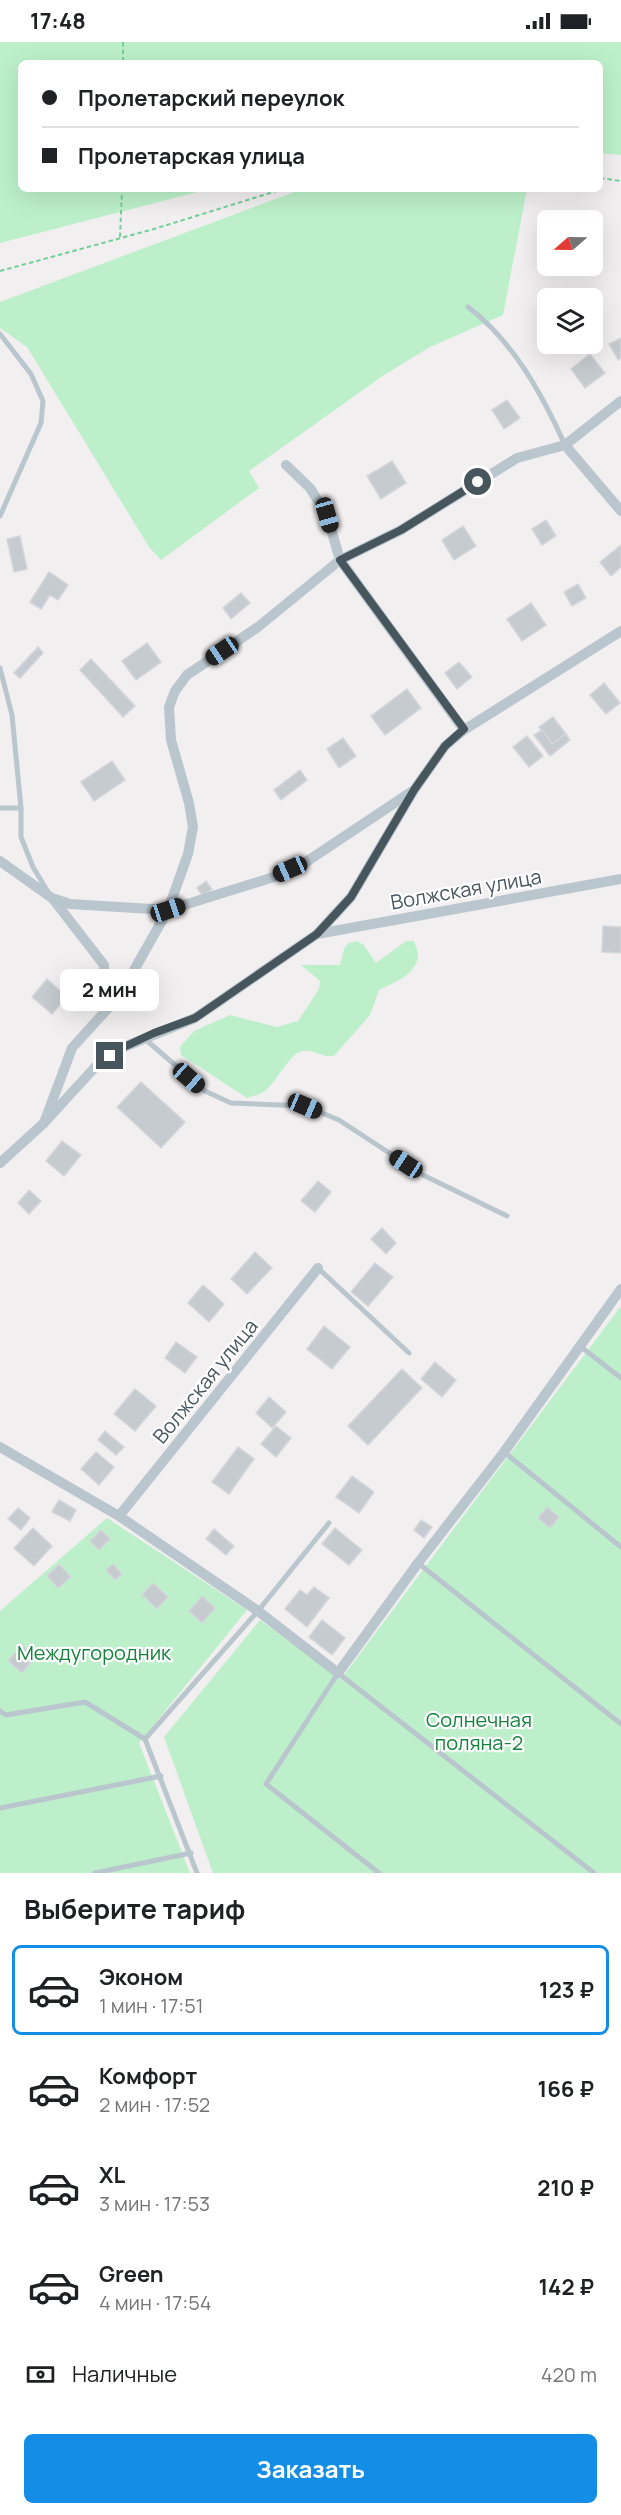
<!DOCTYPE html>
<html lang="ru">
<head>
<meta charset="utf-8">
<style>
  body { margin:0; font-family:Manrope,sans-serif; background:#f2f2f2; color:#202124; height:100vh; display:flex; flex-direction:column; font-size:22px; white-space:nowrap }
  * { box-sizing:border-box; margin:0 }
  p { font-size:20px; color:#757577 }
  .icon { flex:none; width:33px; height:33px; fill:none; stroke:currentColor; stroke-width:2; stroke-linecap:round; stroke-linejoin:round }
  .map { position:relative; height:1831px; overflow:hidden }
  .drawer { display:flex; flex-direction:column; background:#fff; flex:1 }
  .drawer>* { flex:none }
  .hud { position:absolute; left:18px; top:18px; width:585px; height:132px; border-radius:9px; box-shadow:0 6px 24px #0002; display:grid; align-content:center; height:132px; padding:0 24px; background:#fff }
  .needle { width:39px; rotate:250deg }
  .tools { position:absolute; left:537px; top:168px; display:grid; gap:12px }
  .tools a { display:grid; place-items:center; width:66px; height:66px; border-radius:9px; background:#fff; box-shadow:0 6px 24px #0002; font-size:30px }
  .end { position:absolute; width:27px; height:27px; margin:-14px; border:8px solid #47565d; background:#fff; box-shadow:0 0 0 3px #fff }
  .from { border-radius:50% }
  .bubble { position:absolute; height:42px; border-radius:9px; background:#fff; box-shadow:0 6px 24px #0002; font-size:20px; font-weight:700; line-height:42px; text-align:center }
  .car { position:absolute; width:18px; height:36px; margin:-18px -9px; border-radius:8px; box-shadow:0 0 4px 2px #0007; background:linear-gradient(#222 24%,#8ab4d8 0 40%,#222 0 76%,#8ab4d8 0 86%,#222 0) }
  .hud b { display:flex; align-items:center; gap:21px; height:57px; font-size:22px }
  .hud b+b { border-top:2px solid #e0e0e0 }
  .hud i { width:15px; height:15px; background:#202124 }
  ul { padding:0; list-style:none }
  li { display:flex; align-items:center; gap:18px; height:90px; margin:0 12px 9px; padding:0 12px; border:3px solid transparent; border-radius:9px }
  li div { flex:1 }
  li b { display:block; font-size:22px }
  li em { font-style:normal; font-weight:700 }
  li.active { border-color:#148de7 }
  li>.icon { width:54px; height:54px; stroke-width:1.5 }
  h2 { padding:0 24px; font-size:27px; line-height:72px }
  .pay { display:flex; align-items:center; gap:15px; height:66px; padding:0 24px; font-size:22px }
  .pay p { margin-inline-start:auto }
  .button { display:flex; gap:12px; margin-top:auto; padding:12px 24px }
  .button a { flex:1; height:69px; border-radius:9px; background:#148de7; color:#fff; font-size:24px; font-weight:700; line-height:69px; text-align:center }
  .status { display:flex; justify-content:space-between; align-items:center; height:42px; padding:0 30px; background:#fff; direction:ltr }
  .status svg { height:16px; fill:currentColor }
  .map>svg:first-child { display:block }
</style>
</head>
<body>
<div class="status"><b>17:48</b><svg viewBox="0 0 49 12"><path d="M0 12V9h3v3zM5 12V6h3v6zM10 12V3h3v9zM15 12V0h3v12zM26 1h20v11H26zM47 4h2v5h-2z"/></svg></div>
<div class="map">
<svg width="621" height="1831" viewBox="0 0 621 1831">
  <rect width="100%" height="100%" fill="#f2eff0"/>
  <!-- green -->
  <g fill="#bdf0ca">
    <path d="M0,0H621V113L600,111V21H21V147H209L0,201Z"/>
    <path d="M302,147H527L503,273L430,305L384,333L249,429L259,446L161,518L149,505L27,305L0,286V260Z"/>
    <path d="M357,899L364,903L376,921L406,899H414C415,903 418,909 418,913C417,933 393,941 379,948L370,973L334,1014C323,1016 313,1007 303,1009C288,1011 276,1044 260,1052C256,1054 251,1054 247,1056L181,1013L180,1005L194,989L230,973L277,985L298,979L319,947L320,939L301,923H340L344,907L349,901Z"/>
    <path d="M621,1264V1831H213L164,1695L260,1578L341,1637Z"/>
    <path d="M107,1476L247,1568L139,1701L190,1831H0V1569Z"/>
  </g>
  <!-- building -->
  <g fill="#c6cbcf" stroke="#d3d6db" stroke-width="1.5">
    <path d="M621,296V316L618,318L609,302Z"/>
    <path d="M590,312L605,331L585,346L571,327Z"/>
    <path d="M507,358L520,376L504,387L492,368Z"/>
    <path d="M392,419L406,441L381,457L367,434Z"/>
    <path d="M546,478L556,494L542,503L532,487Z"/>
    <path d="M463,484L476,504L454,518L442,498Z"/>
    <path d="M20,494L27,527L14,530L7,497Z"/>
    <path d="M621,503V525L611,534L600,520Z"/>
    <path d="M49,530L68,543L58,558L50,553L41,567L30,560Z"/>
    <path d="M578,542L586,556L572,564L564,550Z"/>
    <path d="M241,551L250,561L231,577L223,566Z"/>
    <path d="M531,561L546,583L522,599L507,577Z"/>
    <path d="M147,601L161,620L136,638L122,619Z"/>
    <path d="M38,605L43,611L20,636L14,631Z"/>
    <path d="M91,617L135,664L123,675L80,628Z"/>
    <path d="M459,620L472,635L457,647L445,631Z"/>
    <path d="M604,641L620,661L606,672L590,653Z"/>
    <path d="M407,647L421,666L385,693L371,674Z"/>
    <path d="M553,675L566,692L552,702L539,685Z"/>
    <path d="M542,688L552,702L566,692L570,698L550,714L534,693Z"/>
    <path d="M527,694L543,714L529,725L513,705Z"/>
    <path d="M343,696L356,714L339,726L327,707Z"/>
    <path d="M112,719L125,738L94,759L81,740Z"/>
    <path d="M300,728L307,738L281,758L274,748Z"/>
    <path d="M206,839L212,847L203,854L197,846Z"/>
    <path d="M603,884L621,885V911L602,910Z"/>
    <path d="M47,937L67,955L52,972L32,955Z"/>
    <path d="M141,1040L185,1080L161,1106L117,1065Z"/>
    <path d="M62,1099L81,1113L64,1134L46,1119Z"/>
    <path d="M318,1139L331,1150L315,1170L301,1159Z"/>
    <path d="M29,1148L41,1159L29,1172L18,1161Z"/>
    <path d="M382,1186L396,1201L386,1212L371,1197Z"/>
    <path d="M255,1210L272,1226L247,1252L231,1237Z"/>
    <path d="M375,1221L393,1235L368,1264L351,1250Z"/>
    <path d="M203,1243L224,1262L209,1280L188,1261Z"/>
    <path d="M324,1284L350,1305L332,1327L307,1307Z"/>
    <path d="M176,1300L197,1315L185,1331L165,1316Z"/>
    <path d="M435,1320L456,1338L442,1355L421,1337Z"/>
    <path d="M402,1327L422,1346L368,1403L348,1384Z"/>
    <path d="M135,1347L156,1364L135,1389L114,1372Z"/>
    <path d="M269,1355L286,1370L272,1386L256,1371Z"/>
    <path d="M276,1384L291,1396L276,1415L261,1402Z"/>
    <path d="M105,1389L124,1405L116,1413L98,1398Z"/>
    <path d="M238,1405L254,1417L229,1452L212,1440Z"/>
    <path d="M96,1410L114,1425L99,1443L81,1427Z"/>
    <path d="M352,1434L374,1450L359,1471L336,1455Z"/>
    <path d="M59,1458L76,1468L70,1479L52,1470Z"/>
    <path d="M547,1465L559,1475L550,1486L538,1476Z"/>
    <path d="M18,1466L30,1476L21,1488L8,1477Z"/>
    <path d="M421,1478L432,1485L424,1496L414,1488Z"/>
    <path d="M33,1486L52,1504L34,1524L14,1506Z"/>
    <path d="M335,1486L362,1508L349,1523L322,1502Z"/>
    <path d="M214,1487L234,1504L226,1513L206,1497Z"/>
    <path d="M101,1488L110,1497L99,1508L90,1499Z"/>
    <path d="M59,1522L71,1535L58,1546L47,1534Z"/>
    <path d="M113,1522L122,1532L115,1538L106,1528Z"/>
    <path d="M153,1541L168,1555L157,1567L142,1553Z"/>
    <path d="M314,1545L329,1556L307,1585L285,1567L300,1548L307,1553Z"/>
    <path d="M202,1554L215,1566L202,1581L189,1569Z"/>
    <path d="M322,1578L345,1596L332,1613L309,1595Z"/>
    <path d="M22,1603L35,1615L22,1631L8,1619Z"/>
  </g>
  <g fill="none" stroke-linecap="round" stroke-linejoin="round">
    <!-- path -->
    <g stroke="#74cf96" stroke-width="2" stroke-dasharray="4.5 3" stroke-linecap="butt">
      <path d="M123,0V21"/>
      <path d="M600,136L621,139"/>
      <path d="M120,195L122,147"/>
      <path d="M0,229L154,187L283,147"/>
    </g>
    <!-- service -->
    <g stroke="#bac6cd" stroke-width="5">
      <path d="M468,265C513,299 542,352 565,403"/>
      <path d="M0,292L31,332L43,359L41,381L0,474"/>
      <path d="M0,626L12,673L21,766V795L33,825L48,850"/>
      <path d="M0,766H21"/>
      <path d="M145,997L205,1049L231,1061L305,1064L339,1078L423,1133L507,1174"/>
      <path d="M318,1226L409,1311"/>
      <path d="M580,1304L621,1336"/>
      <path d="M504,1410L621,1505"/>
      <path d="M418,1521L621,1682"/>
      <path d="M0,1669L6,1673L85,1660L145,1697L197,1831"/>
      <path d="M145,1697L258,1569L329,1481"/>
      <path d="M0,1766L161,1734"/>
      <path d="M95,1831L191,1811"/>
      <path d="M379,1831L266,1742L338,1631L594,1831"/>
    </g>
    <!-- minor -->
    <g stroke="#bac6cd" stroke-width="10">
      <path d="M565,403L621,359"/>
      <path d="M286,423L310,446L327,473L340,518L464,688"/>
      <path d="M0,819L52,856L70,862L168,868L274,835L306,820L411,750"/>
      <path d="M53,857L104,923L107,967"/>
      <path d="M317,892L621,837"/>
      <path d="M44,1081L72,1006L120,953L168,868L188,812L193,785L189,761L171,698L169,665L175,649L187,633L258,585L340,518L401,488L517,416L565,403L621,469"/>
      <path d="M0,1121L44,1081L97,1023L124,1005L195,976L317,892L351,855L414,748L445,704L464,688L621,589"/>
      <path d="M0,1405L119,1474L258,1569L338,1631L418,1521L504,1410L621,1247"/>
      <path d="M119,1474L318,1226"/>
    </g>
  </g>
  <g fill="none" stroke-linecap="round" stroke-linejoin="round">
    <!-- route -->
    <path stroke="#47565d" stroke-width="8" d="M110,1014L124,1005L154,991L195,976L317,892L351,855L414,748L445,704L464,687L340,518L401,488L478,440"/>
  </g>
  <g text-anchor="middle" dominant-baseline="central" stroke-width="4.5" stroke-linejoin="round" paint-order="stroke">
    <!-- street labels -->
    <g font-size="20" fill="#47565d" stroke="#fff">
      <text transform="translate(466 847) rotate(-10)">Волжская улица</text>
      <text transform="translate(205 1339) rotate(-51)">Волжская улица</text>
    </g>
    <!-- park labels -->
    <g font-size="20" fill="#14823c" stroke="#fff">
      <text x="94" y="1610">Междугородник</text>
      <text x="479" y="1677">Солнечная<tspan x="479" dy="23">поляна-2</tspan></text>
    </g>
  </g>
</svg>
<div class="tools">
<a><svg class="needle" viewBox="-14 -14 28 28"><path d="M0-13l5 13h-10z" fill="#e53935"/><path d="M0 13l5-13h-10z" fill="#757577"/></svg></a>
<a><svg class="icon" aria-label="layers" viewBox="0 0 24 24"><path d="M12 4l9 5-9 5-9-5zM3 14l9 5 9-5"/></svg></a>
</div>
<i class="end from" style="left:478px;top:440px"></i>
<i class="end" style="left:110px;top:1014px"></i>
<div class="bubble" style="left:60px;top:927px;width:99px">2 мин</div>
<i class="car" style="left:327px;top:473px;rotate:164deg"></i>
<i class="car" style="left:222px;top:609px;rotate:236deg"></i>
<i class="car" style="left:290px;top:827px;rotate:246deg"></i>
<i class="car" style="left:168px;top:868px;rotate:72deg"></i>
<i class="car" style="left:189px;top:1036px;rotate:131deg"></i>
<i class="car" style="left:305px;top:1064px;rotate:113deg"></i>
<i class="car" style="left:406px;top:1122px;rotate:303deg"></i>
<div class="hud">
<b><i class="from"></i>Пролетарский переулок</b>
<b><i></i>Пролетарская улица</b>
</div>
</div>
<section class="drawer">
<h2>Выберите тариф</h2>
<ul>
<li class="active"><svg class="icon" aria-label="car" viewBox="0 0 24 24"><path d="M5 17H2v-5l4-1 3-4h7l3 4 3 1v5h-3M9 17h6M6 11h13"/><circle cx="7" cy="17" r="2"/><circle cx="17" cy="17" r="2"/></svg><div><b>Эконом</b><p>1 мин · 17:51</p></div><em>123 ₽</em></li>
<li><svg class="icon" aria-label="car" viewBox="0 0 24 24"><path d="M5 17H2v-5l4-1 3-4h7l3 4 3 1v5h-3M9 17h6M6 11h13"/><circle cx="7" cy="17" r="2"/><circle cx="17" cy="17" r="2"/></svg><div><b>Комфорт</b><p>2 мин · 17:52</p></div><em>166 ₽</em></li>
<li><svg class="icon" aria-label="car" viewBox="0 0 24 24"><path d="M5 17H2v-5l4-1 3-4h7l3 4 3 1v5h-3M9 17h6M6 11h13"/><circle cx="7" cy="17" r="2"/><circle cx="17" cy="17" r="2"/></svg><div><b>XL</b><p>3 мин · 17:53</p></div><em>210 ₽</em></li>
<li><svg class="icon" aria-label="car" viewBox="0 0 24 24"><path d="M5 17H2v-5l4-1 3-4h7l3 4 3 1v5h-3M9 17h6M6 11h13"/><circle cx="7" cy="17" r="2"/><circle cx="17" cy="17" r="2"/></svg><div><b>Green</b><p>4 мин · 17:54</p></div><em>142 ₽</em></li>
</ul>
<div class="pay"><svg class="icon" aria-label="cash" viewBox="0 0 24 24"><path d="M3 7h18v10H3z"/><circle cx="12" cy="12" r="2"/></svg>Наличные<p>420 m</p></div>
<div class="button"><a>Заказать</a></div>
</section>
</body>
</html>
